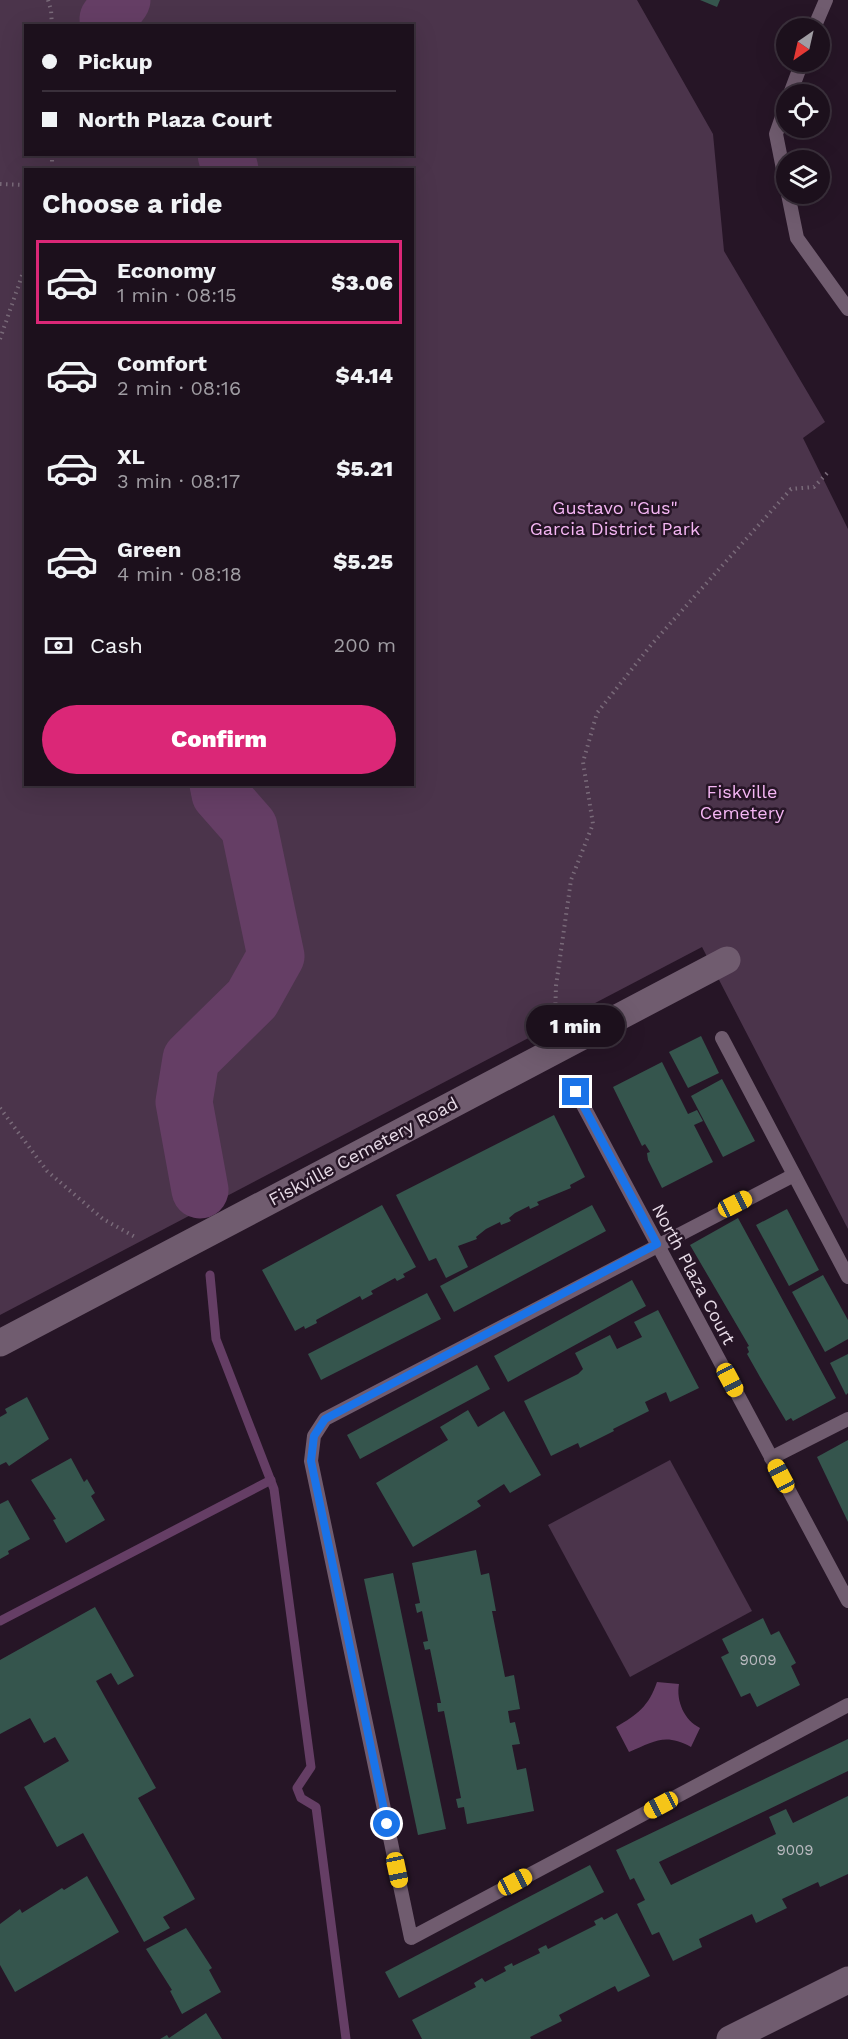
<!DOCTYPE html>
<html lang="en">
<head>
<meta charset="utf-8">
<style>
  body { margin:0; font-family:"Work Sans",sans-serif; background:#291e29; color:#f1f3f6; height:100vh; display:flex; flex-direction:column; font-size:22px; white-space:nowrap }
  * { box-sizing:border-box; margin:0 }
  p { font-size:20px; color:#a09da3 }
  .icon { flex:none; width:33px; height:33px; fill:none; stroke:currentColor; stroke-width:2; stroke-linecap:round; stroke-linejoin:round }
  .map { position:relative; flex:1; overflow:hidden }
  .details { position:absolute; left:24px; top:168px; width:390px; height:618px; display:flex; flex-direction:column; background:#1c101c; border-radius:0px; box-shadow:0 6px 24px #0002,0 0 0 2px #3a303b }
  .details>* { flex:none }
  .top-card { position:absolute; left:24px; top:24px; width:390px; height:132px; border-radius:0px; box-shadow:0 6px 24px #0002,0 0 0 2px #3a303b; display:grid; align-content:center; height:132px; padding:0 18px; background:#1c101c }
  .needle { width:39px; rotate:214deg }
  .controls { position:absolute; left:776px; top:18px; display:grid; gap:12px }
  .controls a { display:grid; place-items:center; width:54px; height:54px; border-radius:50%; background:#1c101c; box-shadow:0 6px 24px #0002,0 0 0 2px #3a303b; font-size:30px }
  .end { position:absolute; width:27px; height:27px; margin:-14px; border:8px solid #1a73e8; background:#fff; box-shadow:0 0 0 3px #fff }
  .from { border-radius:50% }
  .bubble { position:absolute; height:42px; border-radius:21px; background:#1c101c; box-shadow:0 6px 24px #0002,0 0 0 2px #3a303b; font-size:20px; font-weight:800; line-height:42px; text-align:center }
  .car { position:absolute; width:18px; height:36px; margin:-18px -9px; border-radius:8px; box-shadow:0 0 4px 2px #0007; background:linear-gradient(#f5c518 24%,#345 0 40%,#f5c518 0 76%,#345 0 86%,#f5c518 0) }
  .top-card b { display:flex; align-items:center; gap:21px; height:57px; font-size:22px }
  .top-card b+b { border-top:2px solid #3a303b }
  .top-card i { width:15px; height:15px; background:#f1f3f6 }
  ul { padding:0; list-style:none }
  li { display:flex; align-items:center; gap:18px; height:84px; margin:0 12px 9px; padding:0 6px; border:3px solid transparent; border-radius:0px }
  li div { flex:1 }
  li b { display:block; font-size:22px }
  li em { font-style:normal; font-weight:800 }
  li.on { border-color:#db2777 }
  li>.icon { width:54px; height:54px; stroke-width:1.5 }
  h2 { padding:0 18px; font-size:27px; line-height:72px }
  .pay { display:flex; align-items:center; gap:15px; height:66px; padding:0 18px; font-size:22px }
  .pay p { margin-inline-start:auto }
  .primary-button { display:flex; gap:12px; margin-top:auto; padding:12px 18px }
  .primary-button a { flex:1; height:69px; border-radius:36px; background:#db2777; color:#fff; font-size:24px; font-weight:800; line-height:69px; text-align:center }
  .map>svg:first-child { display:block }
</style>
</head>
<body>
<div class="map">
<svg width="848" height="2039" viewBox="0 0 848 2039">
  <rect width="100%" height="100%" fill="#261526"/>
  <!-- green -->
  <g fill="#4b344b" fill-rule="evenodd">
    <path d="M0,0H637L713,134L724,251L825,422L803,438L848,529V1229L702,947L0,1315ZM26,26H412V154H26ZM26,170H412V784H26Z"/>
    <path d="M670,1460L752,1611L630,1677L548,1525Z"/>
  </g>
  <!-- water -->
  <path fill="#653e65" d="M657,1682L679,1684C676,1701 684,1720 700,1728L691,1747C665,1733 655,1741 629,1752L616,1727C637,1715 649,1706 657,1682Z"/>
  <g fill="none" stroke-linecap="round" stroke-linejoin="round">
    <!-- stream -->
    <g stroke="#653e65" stroke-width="9">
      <path d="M210,1275L216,1339L274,1489L311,1767L297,1788L301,1798L316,1807L346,2039"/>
      <path d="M0,1621L271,1480"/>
    </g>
    <!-- river -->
    <g stroke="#653e65" stroke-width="57">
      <path d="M112,26L108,19L122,0"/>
      <path d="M226,154L230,170"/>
      <path d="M200,1190L184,1102L191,1059L252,999L276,956L249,827L220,794L218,784"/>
    </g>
  </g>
  <!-- building -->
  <g fill="#35554d">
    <path d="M700,0H720L717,7Z"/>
    <path d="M701,1036L719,1073L688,1088L669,1052Z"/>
    <path d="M662,1062L688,1114L697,1110L703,1121L694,1125L713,1162L662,1188L648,1160L647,1153L650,1152L645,1144L642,1146L613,1087Z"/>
    <path d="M722,1079L755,1141L723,1157L691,1096Z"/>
    <path d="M554,1115L585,1177L570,1185L571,1188L537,1202L539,1205L530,1209L529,1206L515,1213L509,1218L511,1221L501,1225L500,1222L486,1229L476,1237L477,1239L458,1246L468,1267L446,1278L436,1258L429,1261L396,1195Z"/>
    <path d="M382,1205L416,1267L403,1274L405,1277L397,1281L395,1278L371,1291L373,1294L362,1300L360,1296L316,1320L317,1323L305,1329L304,1326L295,1331L262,1270Z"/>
    <path d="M592,1205L606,1231L454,1312L440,1286Z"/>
    <path d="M787,1209L819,1270L789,1286L756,1225Z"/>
    <path d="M738,1218L836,1398L793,1421L791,1418L786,1421L760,1377L747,1354L749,1352L747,1347L749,1346L690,1245Z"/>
    <path d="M823,1275L848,1320V1339L825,1352L792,1292Z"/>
    <path d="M632,1280L646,1306L508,1382L494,1356Z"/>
    <path d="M427,1293L441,1319L321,1380L308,1354Z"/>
    <path d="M658,1310L699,1388L670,1402L666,1392L645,1402L649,1411L613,1429L614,1431L580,1448L578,1443L551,1456L524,1401L578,1374L583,1369L575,1353L610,1335L617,1349L642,1337L634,1322Z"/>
    <path d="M848,1354V1393L846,1395L830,1363Z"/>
    <path d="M477,1365L490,1389L360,1459L347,1435Z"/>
    <path d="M27,1397L49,1439L9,1466L6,1462L0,1465V1417L7,1413L5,1409Z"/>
    <path d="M468,1410L478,1427L504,1411L541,1475L510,1493L504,1484L477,1501L481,1506L413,1547L376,1483L448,1440L440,1427Z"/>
    <path d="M848,1440V1522L817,1457Z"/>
    <path d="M71,1458L84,1482L87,1479L95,1493L91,1496L105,1520L66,1543L53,1520L56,1519L31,1480Z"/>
    <path d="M8,1500L30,1539L8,1551L9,1554L0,1559V1504Z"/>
    <path d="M476,1550L481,1575L489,1573L496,1611H492L505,1677L514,1675L520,1709L508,1711L510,1723L515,1722L520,1744L512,1745L517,1770L526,1768L534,1811L467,1824L464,1807L458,1808L456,1799L461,1798L444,1711L438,1712L437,1703H441L430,1649L425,1650L423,1642L428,1641L422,1611L417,1613L415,1604L420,1603L412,1563Z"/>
    <path d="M393,1573L446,1829L418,1835L364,1579Z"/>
    <path d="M95,1607L134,1676L118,1685L111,1673L96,1681L156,1788L138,1798L195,1899L163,1917L170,1928L144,1942L83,1833L57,1847L24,1787L69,1761L55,1737L44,1743L30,1718L0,1734V1660Z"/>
    <path d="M763,1618L771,1635L779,1631L796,1663L791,1666L800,1685L757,1707L750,1693L741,1697L721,1657L729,1653L722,1639Z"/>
    <path d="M848,1739V1771L659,1862L671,1885L776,1834L769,1817L786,1809L793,1823L848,1796V1874L820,1887L818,1882L782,1899L787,1908L756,1923L752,1914L699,1939L702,1947L673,1961L659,1932L652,1935L637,1904L645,1900L634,1878L630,1880L616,1850Z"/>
    <path d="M590,1865L604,1892L399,1998L385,1972Z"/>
    <path d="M87,1876L119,1932L15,1992L0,1965V1924L20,1909L22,1913L62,1888L64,1890Z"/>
    <path d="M617,1913L650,1976L618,1992L615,1986L559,2015L562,2021L530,2037L531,2039H422L412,2020L476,1987L474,1983L482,1978L485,1982L506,1971L504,1967L512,1963L513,1966L540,1953L538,1949L546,1945L548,1949L596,1925L594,1921L602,1917L604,1920Z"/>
    <path d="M186,1928L212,1968L209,1970L221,1992L182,2014L170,1991L172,1990L146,1949Z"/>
    <path d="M206,2013L222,2039H160L167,2035L169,2038Z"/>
  </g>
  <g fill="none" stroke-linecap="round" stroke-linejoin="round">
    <!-- path -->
    <g stroke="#796a79" stroke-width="4" stroke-dasharray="1.5 4.5" stroke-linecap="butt">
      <path d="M48,0L51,10L52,26"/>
      <path d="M52,154V170"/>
      <path d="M0,184L26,185"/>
      <path d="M0,339L26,264"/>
      <path d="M555,1016L556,986L571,880L593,824L583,762L597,713L651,645L791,489L814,487L830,470"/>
      <path d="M0,1108L47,1171L103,1219L137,1238"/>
    </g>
    <!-- service -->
    <g stroke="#705c6f" stroke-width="14">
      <path d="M814,28L826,0"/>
      <path d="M790,94L802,62"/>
      <path d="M786,105L776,134L786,184"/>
      <path d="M788,194L797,238L848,309"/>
      <path d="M722,1038L848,1277"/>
      <path d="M576,1092L848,1601"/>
      <path d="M794,1175L325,1419L314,1436L311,1461L411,1938L848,1705"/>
      <path d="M771,1458L848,1419"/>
    </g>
    <!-- minor -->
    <g stroke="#705c6f" stroke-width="27">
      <path d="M0,1343L727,960"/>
      <path d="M730,2039L848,1980"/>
    </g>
  </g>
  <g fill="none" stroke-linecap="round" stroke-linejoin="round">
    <!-- route -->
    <path stroke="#1a73e8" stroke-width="8" d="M387,1824L311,1461L314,1436L325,1419L657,1244L576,1092"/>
  </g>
  <g text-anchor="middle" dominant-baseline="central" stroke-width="5" stroke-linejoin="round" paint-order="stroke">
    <!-- number labels -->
    <g font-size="15" fill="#babac0">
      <text x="758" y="1660">9009</text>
      <text x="795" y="1850">9009</text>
    </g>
    <!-- park labels -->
    <g font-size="18" fill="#f5b6f4" stroke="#261526">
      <text x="615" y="507">Gustavo "Gus"<tspan x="615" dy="21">Garcia District Park</tspan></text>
      <text x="742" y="791">Fiskville<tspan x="742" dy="21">Cemetery</tspan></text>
    </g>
    <!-- street labels -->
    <g font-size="18" fill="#e7dbe7" stroke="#261526">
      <text transform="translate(363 1151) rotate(-28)">Fiskville Cemetery Road</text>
      <text transform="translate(694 1274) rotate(62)">North Plaza Court</text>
    </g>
  </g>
</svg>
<div class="controls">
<a><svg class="needle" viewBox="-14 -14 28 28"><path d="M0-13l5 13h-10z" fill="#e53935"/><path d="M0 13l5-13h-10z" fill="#a09da3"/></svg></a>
<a><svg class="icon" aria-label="locate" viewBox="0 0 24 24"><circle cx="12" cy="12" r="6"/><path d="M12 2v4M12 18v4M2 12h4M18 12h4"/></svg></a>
<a><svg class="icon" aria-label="layers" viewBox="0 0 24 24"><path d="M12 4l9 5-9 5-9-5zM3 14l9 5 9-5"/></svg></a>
</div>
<i class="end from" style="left:387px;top:1824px"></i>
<i class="end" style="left:576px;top:1092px"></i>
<div class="bubble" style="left:526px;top:1005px;width:99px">1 min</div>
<i class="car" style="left:735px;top:1204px;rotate:63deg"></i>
<i class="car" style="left:730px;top:1380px;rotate:152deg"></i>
<i class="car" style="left:781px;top:1476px;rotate:332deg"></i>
<i class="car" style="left:661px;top:1805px;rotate:242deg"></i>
<i class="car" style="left:397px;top:1870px;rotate:168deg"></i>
<i class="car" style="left:515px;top:1882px;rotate:62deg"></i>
<div class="top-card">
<b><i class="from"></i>Pickup</b>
<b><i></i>North Plaza Court</b>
</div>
<section class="details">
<h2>Choose a ride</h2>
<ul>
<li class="on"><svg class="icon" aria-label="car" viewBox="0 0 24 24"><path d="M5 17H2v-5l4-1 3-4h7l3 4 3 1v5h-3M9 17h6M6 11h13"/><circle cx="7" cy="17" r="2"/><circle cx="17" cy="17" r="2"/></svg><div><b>Economy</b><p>1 min · 08:15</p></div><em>$3.06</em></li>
<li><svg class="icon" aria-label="car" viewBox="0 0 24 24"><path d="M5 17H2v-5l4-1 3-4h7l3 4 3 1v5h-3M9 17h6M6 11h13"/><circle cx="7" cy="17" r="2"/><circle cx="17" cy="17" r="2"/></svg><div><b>Comfort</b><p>2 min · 08:16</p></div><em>$4.14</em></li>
<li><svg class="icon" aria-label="car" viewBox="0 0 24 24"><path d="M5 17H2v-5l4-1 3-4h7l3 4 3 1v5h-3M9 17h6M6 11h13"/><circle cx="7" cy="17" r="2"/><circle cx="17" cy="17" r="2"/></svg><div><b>XL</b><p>3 min · 08:17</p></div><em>$5.21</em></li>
<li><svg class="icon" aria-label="car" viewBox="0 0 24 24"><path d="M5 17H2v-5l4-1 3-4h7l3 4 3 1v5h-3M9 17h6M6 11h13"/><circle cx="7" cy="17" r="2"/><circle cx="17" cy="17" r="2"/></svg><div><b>Green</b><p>4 min · 08:18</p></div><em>$5.25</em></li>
</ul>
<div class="pay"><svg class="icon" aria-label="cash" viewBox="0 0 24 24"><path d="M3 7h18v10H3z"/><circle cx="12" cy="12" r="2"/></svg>Cash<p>200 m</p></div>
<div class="primary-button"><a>Confirm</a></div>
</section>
</div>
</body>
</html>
